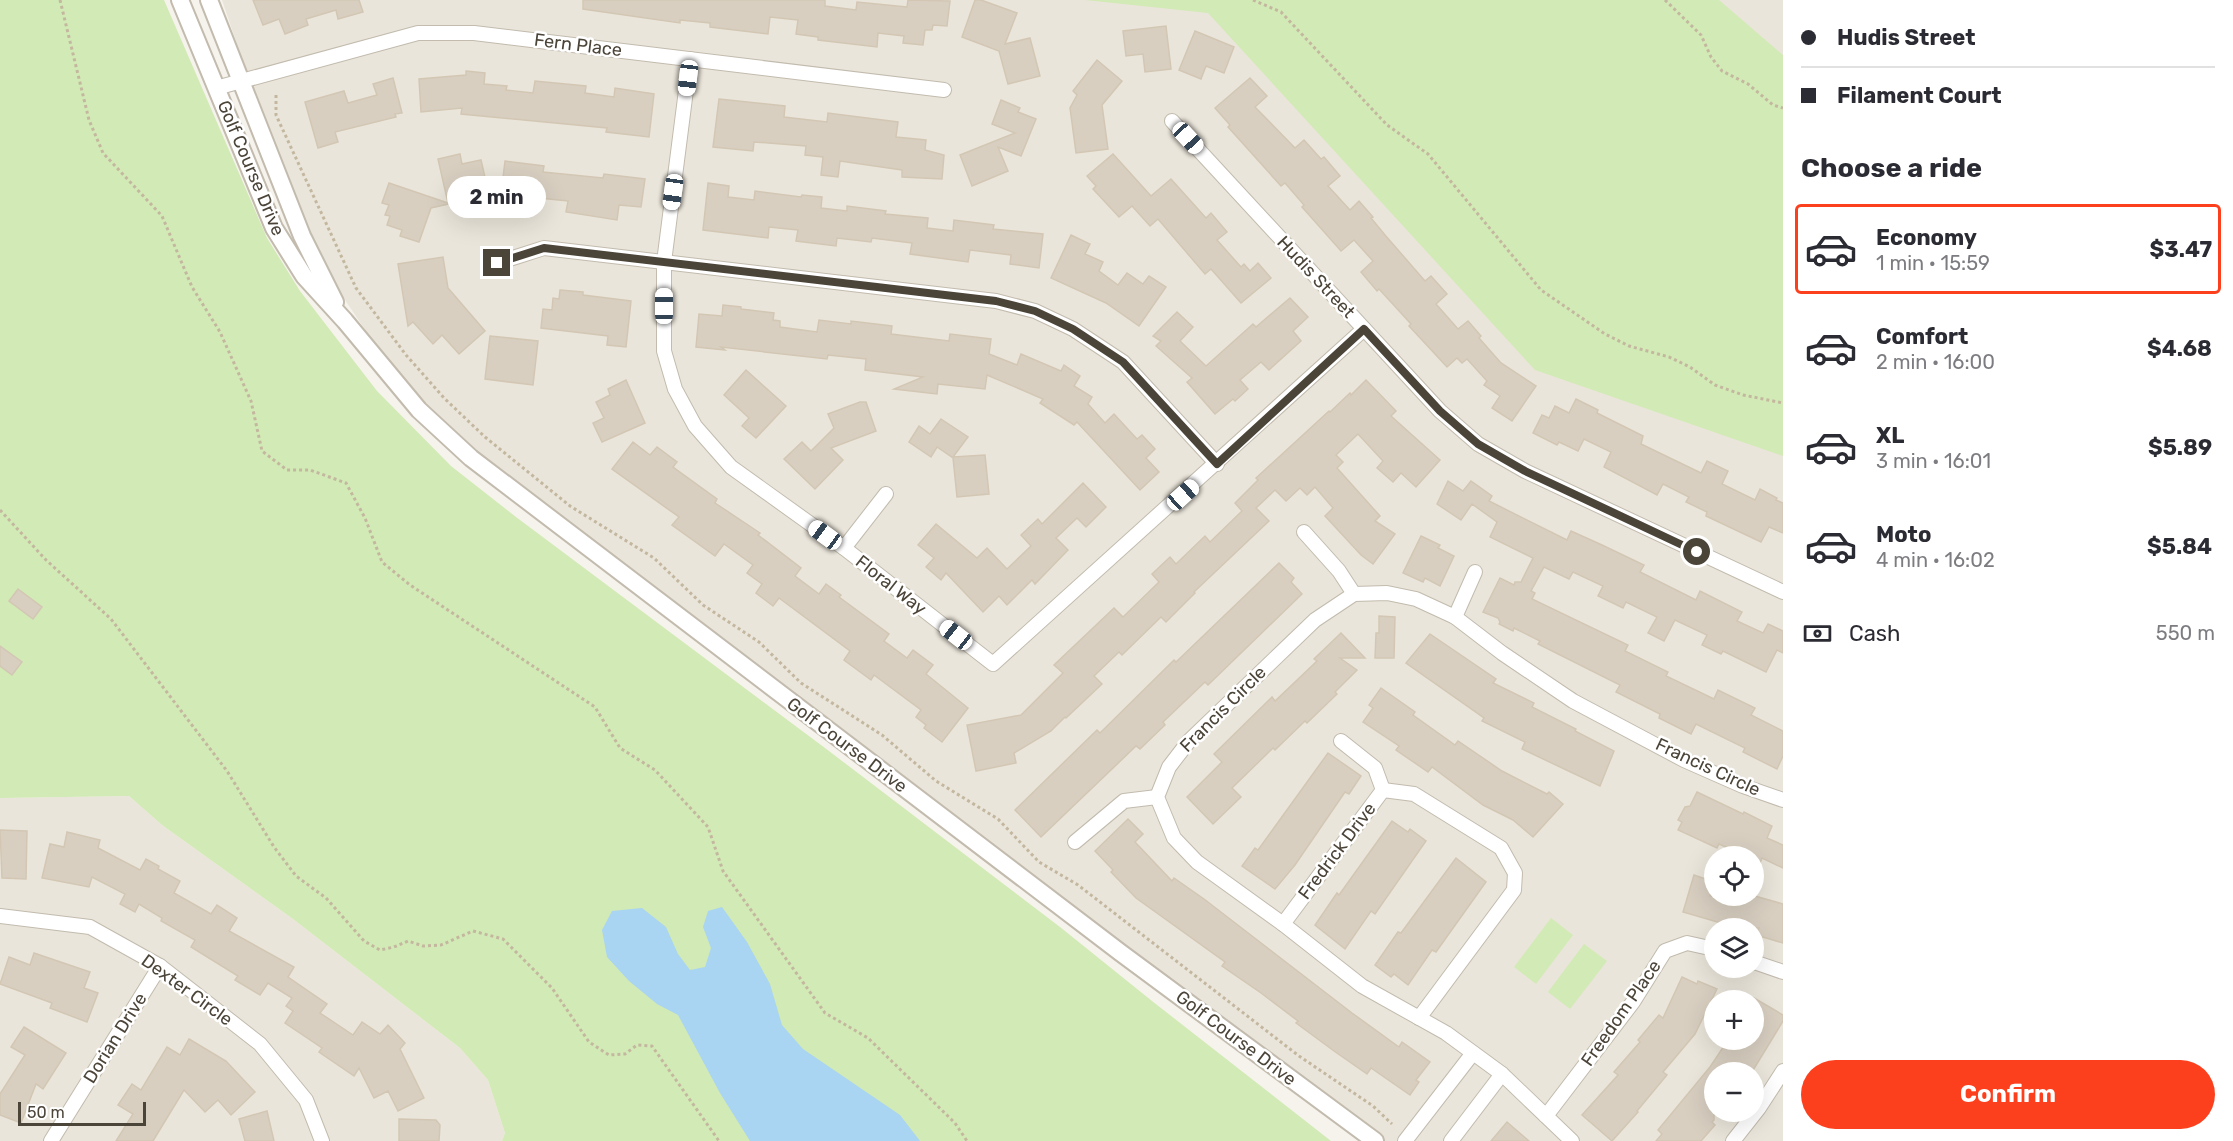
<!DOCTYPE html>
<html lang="en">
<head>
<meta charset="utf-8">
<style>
  body { margin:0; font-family:Rubik,sans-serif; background:#f7f7f7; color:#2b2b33; height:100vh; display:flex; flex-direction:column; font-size:22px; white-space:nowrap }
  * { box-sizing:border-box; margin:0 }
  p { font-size:20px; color:#7c7c81 }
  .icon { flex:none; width:33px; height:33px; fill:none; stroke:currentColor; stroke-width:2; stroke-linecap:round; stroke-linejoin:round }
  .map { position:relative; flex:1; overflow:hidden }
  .side { display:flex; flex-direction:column; background:#fff; width:450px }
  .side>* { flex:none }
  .banner { display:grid; align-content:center; height:132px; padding:0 18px; background:#fff }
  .controls { position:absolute; left:1704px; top:846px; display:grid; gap:12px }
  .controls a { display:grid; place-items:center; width:60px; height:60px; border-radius:50%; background:#fff; box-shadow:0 6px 24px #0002; font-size:30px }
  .scale { position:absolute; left:18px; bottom:15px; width:128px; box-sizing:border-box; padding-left:6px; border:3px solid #4b4439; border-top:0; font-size:16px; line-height:21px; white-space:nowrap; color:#4b4439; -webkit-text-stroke:4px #fff; paint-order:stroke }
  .end { position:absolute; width:27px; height:27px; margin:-14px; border:8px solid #4b4439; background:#fff; box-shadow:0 0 0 3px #fff }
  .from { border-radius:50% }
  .bubble { position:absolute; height:42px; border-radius:21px; background:#fff; box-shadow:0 6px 24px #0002; font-size:20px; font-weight:700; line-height:42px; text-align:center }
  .car { position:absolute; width:18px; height:36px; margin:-18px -9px; border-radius:8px; box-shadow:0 0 4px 2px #0007; background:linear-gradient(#fff 24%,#345 0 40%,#fff 0 76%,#345 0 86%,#fff 0) }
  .banner b { display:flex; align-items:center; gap:21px; height:57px; font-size:22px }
  .banner b+b { border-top:2px solid #e1e1e2 }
  .banner i { width:15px; height:15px; background:#2b2b33 }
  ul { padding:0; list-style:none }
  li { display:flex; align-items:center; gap:18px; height:90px; margin:0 12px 9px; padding:0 6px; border:3px solid transparent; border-radius:6px }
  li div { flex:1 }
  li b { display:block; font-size:22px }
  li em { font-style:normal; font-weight:700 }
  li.selected { border-color:#fc3f1d }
  li>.icon { width:54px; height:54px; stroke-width:1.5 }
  h2 { padding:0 18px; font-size:27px; line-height:72px }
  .pay { display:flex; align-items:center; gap:15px; height:66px; padding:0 18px; font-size:22px }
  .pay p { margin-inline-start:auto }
  .button { display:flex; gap:12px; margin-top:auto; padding:12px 18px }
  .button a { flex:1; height:69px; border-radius:36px; background:#fc3f1d; color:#fff; font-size:24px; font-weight:700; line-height:69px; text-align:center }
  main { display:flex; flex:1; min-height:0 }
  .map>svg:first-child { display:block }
</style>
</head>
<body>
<main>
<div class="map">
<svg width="1783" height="1141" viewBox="0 0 1783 1141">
  <rect width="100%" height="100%" fill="#f6f3ec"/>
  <!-- residential -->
  <g fill="#eae5da" fill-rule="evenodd">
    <path d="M222,0H1783V1141H1375L419,410L302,236ZM1714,856H1754V896H1714ZM1714,928H1754V968H1714ZM1714,1000H1754V1040H1714ZM1714,1072H1754V1112H1714Z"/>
    <path d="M129,796L162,825L293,919L460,1048L488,1080L505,1133L502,1141H0V798Z"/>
  </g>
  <!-- green -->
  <g fill="#d2eab5">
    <path d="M0,0H164L267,238L300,291L377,391L451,466L516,517L825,748L1060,927L1152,1001L1331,1141H502L505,1133L488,1080L460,1048L293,919L162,825L129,796L0,798Z"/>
    <path d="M1085,0H1719L1783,55V456L1535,370L1208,13Z"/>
    <path d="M1551,918L1573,935L1536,984L1514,967Z"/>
    <path d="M1584,944L1607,961L1570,1009L1548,992Z"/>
  </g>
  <!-- water -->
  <path fill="#a9d4f2" d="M722,907L747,942L770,984L782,1025L803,1049L900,1115L920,1141H750L720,1093L678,1015L657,1004L629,981L607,957L602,930L612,911L642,908L666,927L678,954L690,970L705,967L711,948L703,927L708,911Z"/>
  <!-- building -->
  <g fill="#d8cfc1" stroke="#d3c7b4" stroke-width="1.5">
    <path d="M253,0H359L363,12L338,19L336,10L306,19L308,25L285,34L279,19L263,25Z"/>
    <path d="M583,0H825V6L856,10L857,2L907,7L908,0L950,1L947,26L933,25L932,30H925L923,45L903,43L904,36L878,33L877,47L818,40V37L796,34L798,20L770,17L768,34L710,27V23L680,20V23L583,9Z"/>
    <path d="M975,0H981L1017,13L1005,44L1030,38L1040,76L1008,84L999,51L962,37Z"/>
    <path d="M1166,26L1171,69L1145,72L1143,54L1126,56L1123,31Z"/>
    <path d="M1195,31L1234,47L1224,73L1206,66L1201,79L1179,70Z"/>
    <path d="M1097,60L1122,81L1102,105L1108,149L1076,153L1070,108L1077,95L1073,91Z"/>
    <path d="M466,71L485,73L484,84L507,86L506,90L533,93L535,81L586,86L585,93L614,97L615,88L654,94L649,137L606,132L607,128L461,114L462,108L421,112L419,79L466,75Z"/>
    <path d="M393,78L402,113L395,114L396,117L335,132L338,142L318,148L305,102L344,91L348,103L377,95L373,84Z"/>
    <path d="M1250,78L1267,96L1255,107L1295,148L1304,140L1321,159L1324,157L1340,176L1328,186L1350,210L1359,201L1373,217L1371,218L1385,235L1425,281L1431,276L1447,294L1436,304L1458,329L1468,321L1481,336L1479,338L1501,363L1536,386L1512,421L1492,408L1500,396L1484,385L1487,381L1467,359L1462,363L1457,358L1447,367L1409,326L1411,324L1379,289L1377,291L1361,272L1373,261L1354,240L1341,251L1302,207L1304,205L1285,183L1281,186L1228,127L1230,125L1215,108Z"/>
    <path d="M719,99L785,106L784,117L827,122L828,113L898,122L896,137L926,140L925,150L944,155L942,179L902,177V170L840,161L838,177L821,175L823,157L805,155L806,146L754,142L753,151L713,147Z"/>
    <path d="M1001,100L1020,108L1018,112L1036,119L1021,156L998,147L1008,171L972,186L960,155L1015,133L992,124Z"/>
    <path d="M460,154L462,164L481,160L489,195L431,208L419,242L400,236L402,230L387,225L390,216L385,215L389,205L382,203L389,183L448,203L438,159Z"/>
    <path d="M1113,154L1151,196L1171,179L1206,218L1211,213L1227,232L1217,240L1241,267L1244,264L1250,271L1258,263L1271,278L1241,303L1211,269L1205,274L1158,219L1150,226L1132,206L1119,217L1093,189L1096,186L1087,176Z"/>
    <path d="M505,161L544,166L543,172L603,178L604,174L645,179L641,207L619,205L617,220L566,212L568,201L501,194Z"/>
    <path d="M708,183L729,186L728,197L754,200L755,191L801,197L802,195L822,197L821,208L847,211V206L886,211L885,214L928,218L927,228L953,231L954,220L994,225L993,229L1043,234L1039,268L1010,264L1011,255L970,250L968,262L910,254L912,243L872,238L871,242L837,238L836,246L796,241L798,230L769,227L768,238L703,230Z"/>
    <path d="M1071,235L1090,244L1085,254L1103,262L1099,271L1118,285L1127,273L1143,284L1149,276L1166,287L1139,326L1106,303L1051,278Z"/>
    <path d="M443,257L448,288L485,331L459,354L442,335L433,344L413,322L408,326L398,264Z"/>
    <path d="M560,290L583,292V295L631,301L626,347L607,345L608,336L541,328L543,309L552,310L553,298L559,299Z"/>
    <path d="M1290,298L1308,317L1293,331L1301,341L1269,370L1261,362L1240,380L1248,389L1235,401L1233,399L1215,414L1187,382L1192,378L1156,346L1161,341L1153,336L1177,312L1193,327L1180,341L1206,366L1253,324L1256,327Z"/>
    <path d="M723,305L741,307V309L774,313L773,320L780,321V327L817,332L819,320L851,324V321L892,326L891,334L949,341L950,334L991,339L989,354L1017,365L1021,354L1061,371L1064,365L1080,376L1074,386L1092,397L1088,404L1105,423L1114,414L1137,439L1142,435L1155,449L1146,458L1159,472L1140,490L1077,422L1074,425L1040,403L1043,399L987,375L985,389L938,384L937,394L894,389L923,377L865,370L866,359L828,355L827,359L721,347L725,350L696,347L699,314L722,316Z"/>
    <path d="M490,336L538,341L533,385L485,379Z"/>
    <path d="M746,370L786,406L756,438L742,426L749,418L724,395Z"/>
    <path d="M626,380L645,423L602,442L593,423L604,418L596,402L610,395L608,389Z"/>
    <path d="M1366,380L1396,411L1391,416L1440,460L1416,487L1401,473L1393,482L1377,468L1383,461L1358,434L1336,455L1343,462L1337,468L1380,516L1375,521L1395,534L1373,564L1361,555L1325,516L1333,508L1315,487L1307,495L1300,488L1286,501L1275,490L1256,508L1269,521L1194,592L1195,593L1166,622L1161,617L1122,655L1119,652L1094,676L1102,684L1066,718L1065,717L1051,731L1014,753L1016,763L976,771L967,725L1021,715L1063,673L1054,665L1114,608L1123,617L1159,582L1152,574L1170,557L1176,564L1205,536L1210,542L1242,511L1235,503L1258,480L1256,478L1329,411L1330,412L1350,393L1351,395Z"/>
    <path d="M1576,399L1598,410L1597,413L1643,436L1641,444L1701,473L1707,461L1728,471L1722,484L1755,500L1760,489L1777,498L1776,500L1783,503V533L1769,527L1761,542L1706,516L1707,512L1686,502L1689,497L1663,484L1657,495L1604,467L1611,452L1584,439L1578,451L1559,442L1557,445L1533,433L1542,415L1549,418L1555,406L1569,413Z"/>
    <path d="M860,402H866L876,431L831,448L843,460L815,489L784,459L802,442L811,451L834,428L828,414Z"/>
    <path d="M941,419L968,437L953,457L985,455L989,494L957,497L953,458L937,447L931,457L909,442L919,426L930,434Z"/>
    <path d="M633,442L650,455L657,447L677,462L673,467L717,499L715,503L760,533L758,535L801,568L795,576L819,594L826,584L841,595L839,597L889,634L884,641L907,658L913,650L933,665L926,674L968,708L942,742L924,728L926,725L916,717L921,710L874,675L871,680L844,660L850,651L779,598L773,606L756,593L762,584L747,573L753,565L724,544L715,556L672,525L679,517L612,469Z"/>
    <path d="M1448,481L1463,491L1471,481L1492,496L1489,501L1567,540L1571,531L1602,545L1644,565L1640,572L1696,600L1700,591L1742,612L1737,621L1763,633L1768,624L1783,631V653L1777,650L1766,672L1723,651L1721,654L1702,645L1707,635L1675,620L1664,641L1648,633L1657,617L1626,602L1623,608L1598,596L1603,586L1573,572L1569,579L1544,567L1531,591L1535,593L1532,599L1628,645L1625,651L1668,672L1666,676L1714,699L1718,690L1755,708L1751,715L1783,731V756L1777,769L1743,752L1745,748L1696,724L1691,734L1659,718L1660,714L1616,692L1620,685L1538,644L1540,641L1514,628L1513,631L1499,624L1500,622L1498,618L1483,612L1500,578L1514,585L1515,582H1521L1533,558L1490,537L1497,522L1472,504L1461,520L1437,504Z"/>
    <path d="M1083,483L1106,507L1086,527L1077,518L1056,538L1068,550L1035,584L1032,580L1007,605L999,596L983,612L946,573L941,580L926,567L934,558L918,545L936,524L977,558L987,548L1007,569L1031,546L1021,535L1038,519L1042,524Z"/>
    <path d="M1421,536L1440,545L1438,548L1454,556L1440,586L1425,578L1423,582L1403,573Z"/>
    <path d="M1279,563L1294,578L1291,582L1302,594L1208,685L1205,682L1163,722L1165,725L1140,749L1136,746L1041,837L1015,810L1097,730L1100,733L1174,660L1176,662Z"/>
    <path d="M18,589L42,607L33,619L9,601Z"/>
    <path d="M1379,616L1395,617L1394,658H1375L1376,633H1379Z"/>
    <path d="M1341,633L1365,658H1340L1357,670L1335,692L1337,694L1307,723L1305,721L1275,750L1273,748L1232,788L1241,797L1213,824L1187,797L1222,762L1214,754L1272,697L1275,701L1317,661L1314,659Z"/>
    <path d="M1430,634L1496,679L1493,683L1534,703L1532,707L1576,729L1575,731L1614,751L1600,786L1522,749L1525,742L1482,721L1484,718L1406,663Z"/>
    <path d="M0,646L22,662L12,675L0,666Z"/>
    <path d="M1381,688L1415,712L1413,715L1455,745L1458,741L1502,771L1547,794L1549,792L1563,804L1533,837L1513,820L1483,805L1432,767L1428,772L1396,750L1399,746L1363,722L1373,708L1369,705Z"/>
    <path d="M1328,753L1361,776L1349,794L1345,792L1295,865L1275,889L1242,866L1255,848L1258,850Z"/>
    <path d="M1697,792L1743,814L1744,812L1772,826L1767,838L1783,845V868L1762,858L1760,863L1754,860V856H1746L1719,844L1717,848L1678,830L1682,822L1678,820L1685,807L1690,806Z"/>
    <path d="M1128,819L1143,834L1135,842L1172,881L1174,878L1204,899L1352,1013L1399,1047L1402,1042L1430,1062L1416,1080L1419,1082L1410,1095L1371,1068L1367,1074L1334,1051L1296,1023L1298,1021L1261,993L1222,966L1225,962L1136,898L1111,872L1113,870L1095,851Z"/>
    <path d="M1392,821L1408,832L1410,829L1426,841L1375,914L1371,911L1345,949L1315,925L1337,893L1339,895Z"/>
    <path d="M0,830L27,831L26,879L2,878Z"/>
    <path d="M67,832L100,840L98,848L140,870L146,859L159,866L158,869L180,881L174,893L211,914L217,905L237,918L229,931L294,967L288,977L327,1004L320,1013L353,1035L362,1022L380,1034L388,1025L405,1043L400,1049L424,1098L398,1111L388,1091L374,1098L359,1068L354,1076L319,1052L322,1048L285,1023L293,1011L286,1006L292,998L268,983L260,995L235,980L238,976L191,947L195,940L161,921L162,918L139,904L135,912L120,904L125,894L92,877L89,887L42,878L50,844L64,847Z"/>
    <path d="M1456,858L1486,882L1436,952L1432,950L1408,985L1394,974L1391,977L1375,965L1398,932L1401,933Z"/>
    <path d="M1694,875L1714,882L1710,896H1755L1783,904V943L1756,935L1759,928H1738L1683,912Z"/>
    <path d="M34,953L90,972L84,988L98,993L87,1022L50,1008L52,1003L0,984L9,957L30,965Z"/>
    <path d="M1682,977L1697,984L1698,981L1717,989L1695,1034L1663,1072L1667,1075L1637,1111L1638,1112L1612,1141L1582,1115L1618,1075L1614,1072L1640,1042L1638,1040L1659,1015L1663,1018Z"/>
    <path d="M1754,998L1783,1015V1021L1752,1072H1714V1120L1712,1122L1715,1125L1701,1141H1656L1662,1134L1658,1130L1710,1067L1728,1040H1754Z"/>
    <path d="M24,1027L66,1053L43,1089L36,1084L21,1123L0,1115V1094L25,1055L11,1047Z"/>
    <path d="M189,1039L226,1061L255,1092L231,1115L218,1100L205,1112L184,1090L153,1141H116L133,1114L118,1105L132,1084L141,1090L167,1047L180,1055Z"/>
    <path d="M267,1111L274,1141H245L239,1119Z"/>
    <path d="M399,1119L436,1120L440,1125L439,1141H399Z"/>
    <path d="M1507,1122L1529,1141H1491Z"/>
  </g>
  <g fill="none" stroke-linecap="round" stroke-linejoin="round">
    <defs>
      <g id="minor">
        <path d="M690,59L664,262V351L675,389L695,426L731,467L844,548L993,664L1364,329"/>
        <path d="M216,88L418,33H474L944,90"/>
        <path d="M1172,121L1440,411L1478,444L1525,471L1783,592"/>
        <path d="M497,263L544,248L996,301L1035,311L1073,329L1123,362L1217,464"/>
        <path d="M1304,532L1339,571L1354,594"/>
        <path d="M844,548L886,494"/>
        <path d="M1455,617L1475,572"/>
        <path d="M1341,741L1375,768L1383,790"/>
        <path d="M1383,790L1414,794L1501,848L1515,873L1514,890L1419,1018"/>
        <path d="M1075,842L1124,801L1157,797"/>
        <path d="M0,916L90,927L160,966L260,1044L306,1100L322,1141"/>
        <path d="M1283,924L1383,790"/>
        <path d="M1754,962L1783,972"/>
        <path d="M1546,1116L1633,1002L1665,951L1687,943L1714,949"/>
        <path d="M51,1141L160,966"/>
        <path d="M1405,1141L1473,1053"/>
        <path d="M1451,1141L1502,1074"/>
        <path d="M1572,1141L1502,1074L1446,1033L1362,986L1283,924L1197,862L1174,838L1157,797L1169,767L1189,741L1315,620L1354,594L1387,593L1416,599L1455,617L1502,653L1573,701L1684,760L1743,786L1783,800"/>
        <path d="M1733,1141L1759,1108L1783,1071"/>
      </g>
      <g id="tertiary">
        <path d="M180,0L274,228L304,276L345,321L419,410L471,458L1121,953L1375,1141"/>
        <path d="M209,0L302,236L335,302"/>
      </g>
    </defs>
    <!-- minor casing -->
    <use href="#minor" stroke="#c2bbae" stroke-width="16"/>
    <!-- tertiary casing -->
    <use href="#tertiary" stroke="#c2bbae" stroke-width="20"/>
    <!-- path -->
    <g stroke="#c4b79f" stroke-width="3" stroke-dasharray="3 3" stroke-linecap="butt">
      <path d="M60,0L89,120L103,153L162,216L192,287L220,332L251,401L262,451L287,470H310L346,483L365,518L382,562L410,585L595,707L620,748L655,770L708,827L723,871L825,1013L868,1038L955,1123L967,1141"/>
      <path d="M1253,0L1281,12L1387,125L1428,154L1541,290L1605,334L1629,346L1669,357L1690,367L1715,385L1743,395L1783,403"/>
      <path d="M1665,0L1701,35L1711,57L1722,71L1748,84L1773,105L1783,108"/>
      <path d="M276,95V115L356,288L406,355L444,398L485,437L570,506L654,558L703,605L759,642L801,683L882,735L936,781L998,819L1039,862L1078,885L1299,1056L1373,1106L1392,1124"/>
      <path d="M0,510L46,560L111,619L227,771L274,847L296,876L326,898L364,941L380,950L394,947L408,941L423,946L441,945L473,931L503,939L552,988L589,1042L609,1055L625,1054L637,1045L652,1046L719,1141"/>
    </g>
    <!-- minor -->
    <use href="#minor" stroke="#fff" stroke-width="14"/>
    <!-- tertiary -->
    <use href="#tertiary" stroke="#fff" stroke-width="16"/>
  </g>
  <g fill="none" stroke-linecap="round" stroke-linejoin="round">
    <!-- route -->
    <path stroke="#4b4439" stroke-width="8" d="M497,263L544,248L996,301L1035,311L1073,329L1123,362L1217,464L1364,329L1440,411L1478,444L1525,471L1697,552"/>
  </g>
  <g text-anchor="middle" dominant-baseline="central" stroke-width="5" stroke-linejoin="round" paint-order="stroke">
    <!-- street labels -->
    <g font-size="18" fill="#4b4439" stroke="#fff">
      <text transform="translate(578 45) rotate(7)">Fern Place</text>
      <text transform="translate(251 168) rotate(67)">Golf Course Drive</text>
      <text transform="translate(1316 277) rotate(47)">Hudis Street</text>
      <text transform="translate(891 585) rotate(38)">Floral Way</text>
      <text transform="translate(1223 709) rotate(-45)">Francis Circle</text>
      <text transform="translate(847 745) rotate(37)">Golf Course Drive</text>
      <text transform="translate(1708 767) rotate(25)">Francis Circle</text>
      <text transform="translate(1337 851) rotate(-53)">Fredrick Drive</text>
      <text transform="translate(187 990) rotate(36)">Dexter Circle</text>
      <text transform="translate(1621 1013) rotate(-55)">Freedom Place</text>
      <text transform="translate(115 1038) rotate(-58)">Dorian Drive</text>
      <text transform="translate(1236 1038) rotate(37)">Golf Course Drive</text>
    </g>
  </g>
</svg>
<div class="controls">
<a><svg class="icon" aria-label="locate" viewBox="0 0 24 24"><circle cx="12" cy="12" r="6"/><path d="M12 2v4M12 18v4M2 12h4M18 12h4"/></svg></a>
<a><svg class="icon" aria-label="layers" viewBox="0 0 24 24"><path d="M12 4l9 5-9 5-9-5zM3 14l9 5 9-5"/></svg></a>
<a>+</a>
<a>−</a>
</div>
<div class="scale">50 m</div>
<i class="end from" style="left:1697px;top:552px"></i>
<i class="end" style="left:497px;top:263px"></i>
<div class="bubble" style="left:447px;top:176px;width:99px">2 min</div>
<i class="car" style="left:688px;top:78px;rotate:187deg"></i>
<i class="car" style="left:1188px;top:138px;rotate:137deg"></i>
<i class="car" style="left:673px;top:192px;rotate:188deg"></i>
<i class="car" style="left:664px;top:306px;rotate:0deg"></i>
<i class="car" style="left:1183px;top:495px;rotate:48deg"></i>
<i class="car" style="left:825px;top:535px;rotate:306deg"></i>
<i class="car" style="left:956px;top:635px;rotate:308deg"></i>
</div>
<section class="side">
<div class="banner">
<b><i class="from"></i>Hudis Street</b>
<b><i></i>Filament Court</b>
</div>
<h2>Choose a ride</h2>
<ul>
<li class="selected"><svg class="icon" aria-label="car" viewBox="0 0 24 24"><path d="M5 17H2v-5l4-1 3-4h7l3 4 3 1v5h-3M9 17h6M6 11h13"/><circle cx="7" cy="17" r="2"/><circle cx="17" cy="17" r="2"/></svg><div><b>Economy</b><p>1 min · 15:59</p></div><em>$3.47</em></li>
<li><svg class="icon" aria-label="car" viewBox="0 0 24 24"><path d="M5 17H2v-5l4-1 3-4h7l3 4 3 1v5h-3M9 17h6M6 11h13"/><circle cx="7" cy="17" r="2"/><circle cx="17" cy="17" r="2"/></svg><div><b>Comfort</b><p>2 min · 16:00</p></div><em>$4.68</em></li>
<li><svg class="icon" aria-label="car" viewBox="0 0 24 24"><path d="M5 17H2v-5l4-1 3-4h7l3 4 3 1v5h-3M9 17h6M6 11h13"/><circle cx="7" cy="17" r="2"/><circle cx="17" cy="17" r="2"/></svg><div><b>XL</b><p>3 min · 16:01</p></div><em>$5.89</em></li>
<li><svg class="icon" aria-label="car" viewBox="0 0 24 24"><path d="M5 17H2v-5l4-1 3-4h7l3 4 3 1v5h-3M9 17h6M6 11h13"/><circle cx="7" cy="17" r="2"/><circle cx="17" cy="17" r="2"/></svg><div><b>Moto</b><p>4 min · 16:02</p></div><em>$5.84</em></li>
</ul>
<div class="pay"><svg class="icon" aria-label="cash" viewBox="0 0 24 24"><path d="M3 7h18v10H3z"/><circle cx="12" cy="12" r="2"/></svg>Cash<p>550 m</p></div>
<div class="button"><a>Confirm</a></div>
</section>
</main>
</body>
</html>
